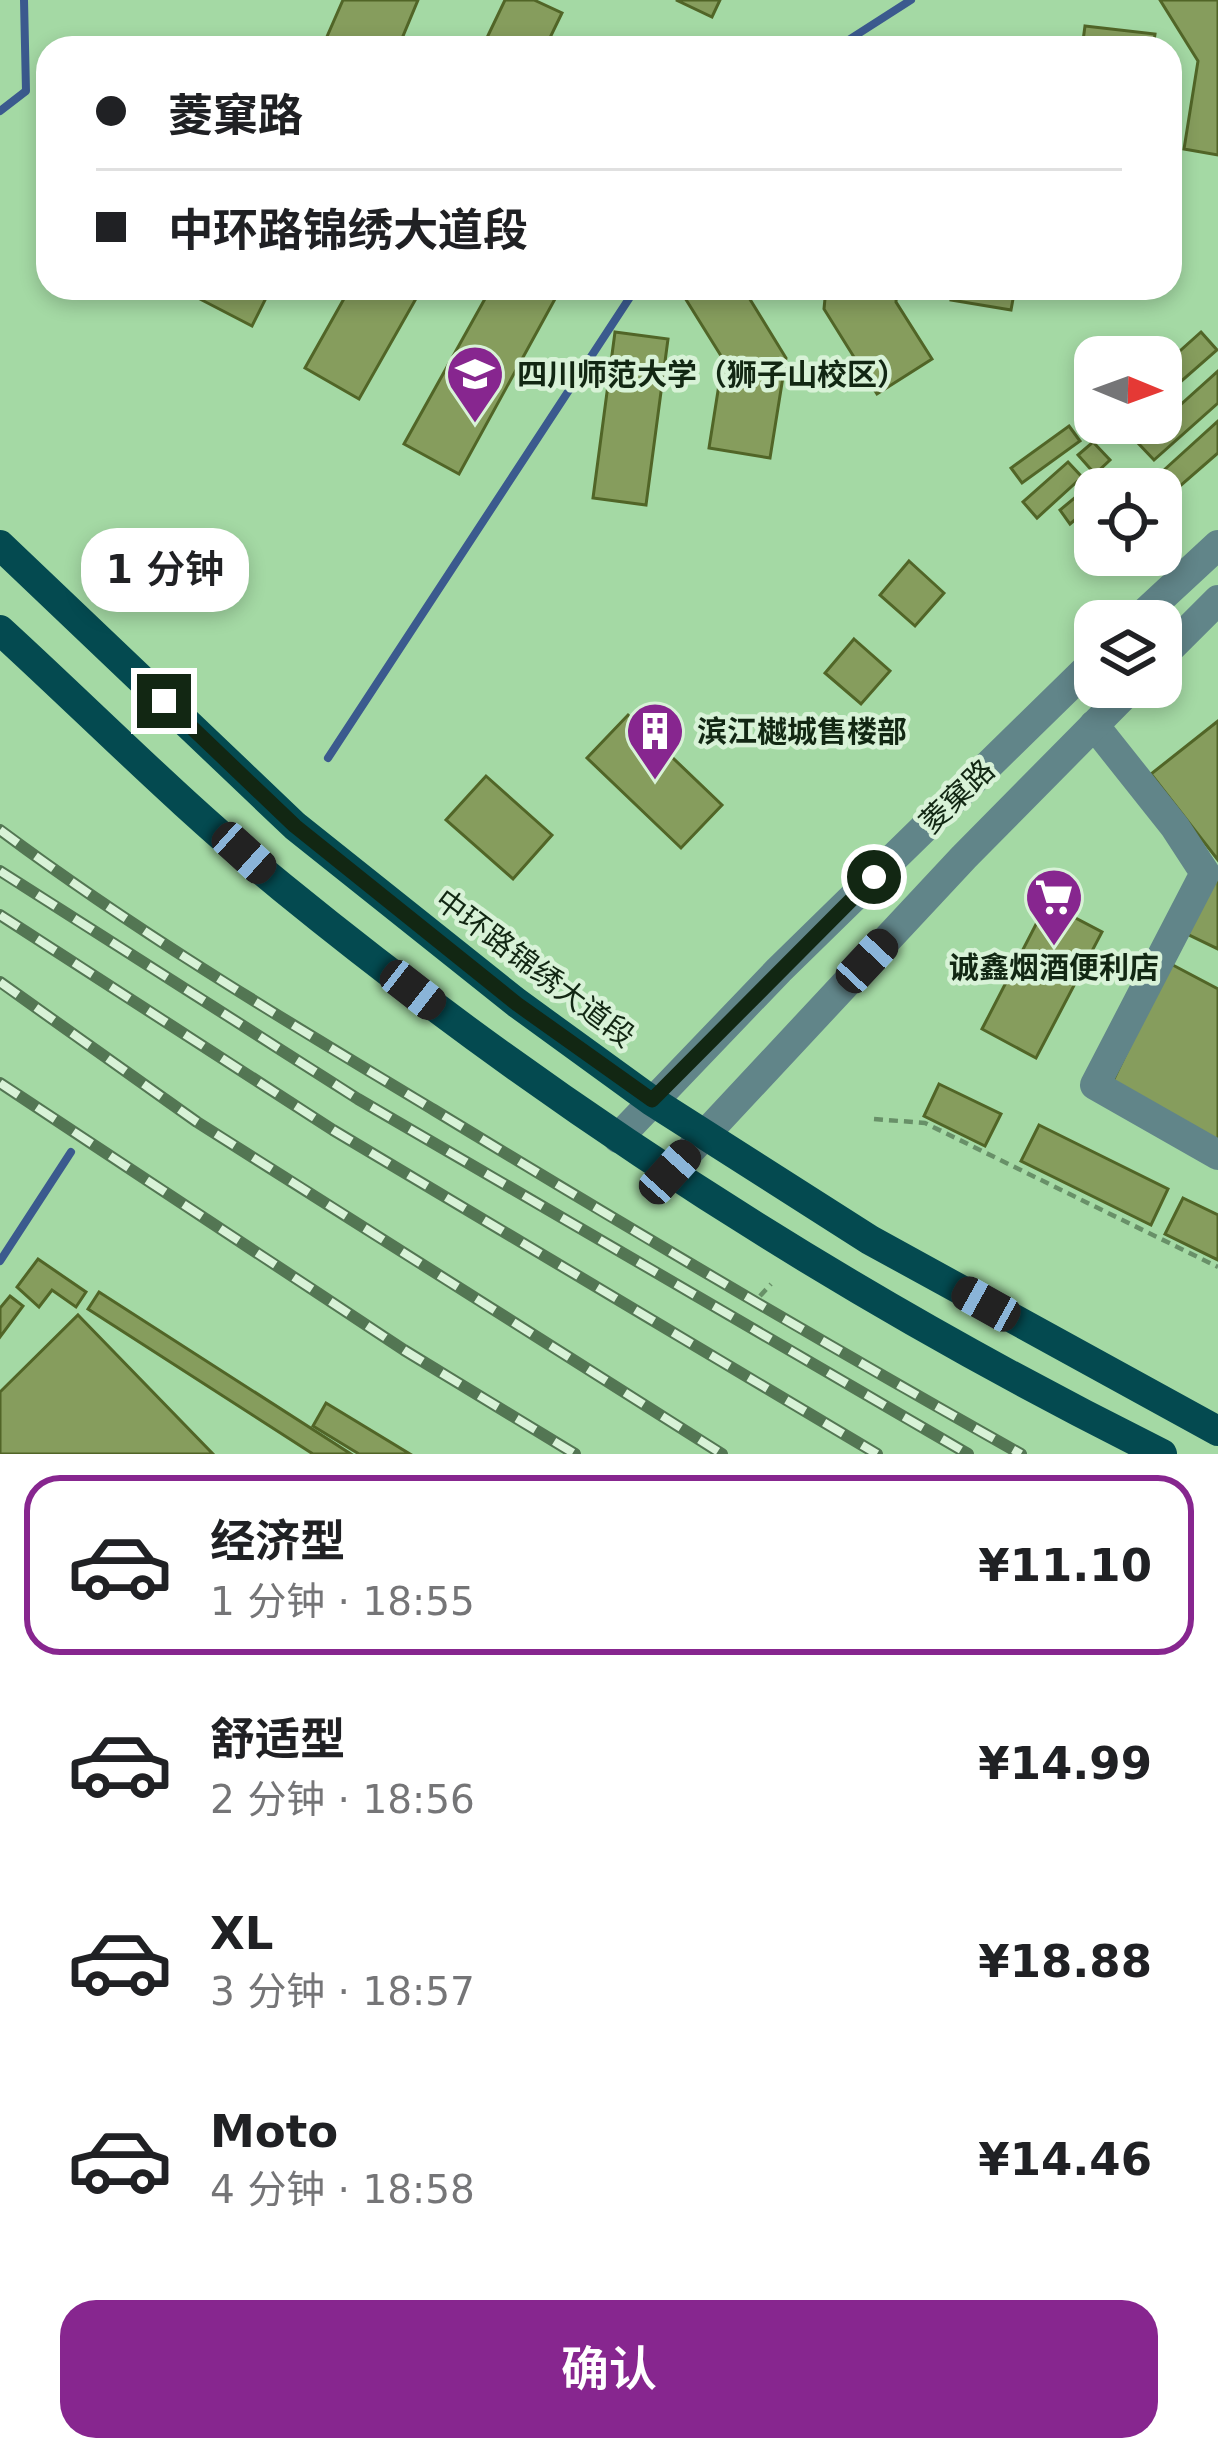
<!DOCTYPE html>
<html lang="zh">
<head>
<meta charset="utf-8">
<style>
  body { margin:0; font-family:"DejaVu Sans","Noto Sans SC",sans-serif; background:#f6f6f6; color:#202124; height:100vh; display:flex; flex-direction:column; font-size:45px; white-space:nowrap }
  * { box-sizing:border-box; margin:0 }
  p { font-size:39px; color:#757577 }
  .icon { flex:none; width:66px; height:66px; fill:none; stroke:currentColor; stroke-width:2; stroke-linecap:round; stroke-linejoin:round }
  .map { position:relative; height:1454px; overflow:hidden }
  .sheet { display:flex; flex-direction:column; background:#fff; flex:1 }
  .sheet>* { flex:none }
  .banner { position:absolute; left:36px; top:36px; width:1146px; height:264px; border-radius:36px; box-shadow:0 6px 18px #0003; display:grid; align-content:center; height:264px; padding:0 60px; background:#fff }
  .needle { width:78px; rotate:91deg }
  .tools { position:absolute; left:1074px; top:336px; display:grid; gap:24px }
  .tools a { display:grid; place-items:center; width:108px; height:108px; border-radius:24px; background:#fff; box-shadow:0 6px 18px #0003; font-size:60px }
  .end { position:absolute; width:54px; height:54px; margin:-27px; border:15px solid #122713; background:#fff; box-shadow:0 0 0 6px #fff }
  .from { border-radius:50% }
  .bubble { position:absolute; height:84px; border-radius:36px; background:#fff; box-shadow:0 6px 18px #0003; font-size:39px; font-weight:600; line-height:84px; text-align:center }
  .car { position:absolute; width:36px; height:72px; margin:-36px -18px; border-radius:15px; box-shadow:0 0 9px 3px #0007; background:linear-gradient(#222 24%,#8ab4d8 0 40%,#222 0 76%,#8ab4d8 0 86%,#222 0) }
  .banner b { display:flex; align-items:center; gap:42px; height:114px; font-size:45px }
  .banner b+b { border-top:3px solid #e0e0e0 }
  .banner i { width:30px; height:30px; background:#202124 }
  ul { padding:21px 0 0; list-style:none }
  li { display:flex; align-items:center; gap:36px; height:180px; margin:0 24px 18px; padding:0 36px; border:6px solid transparent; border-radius:36px }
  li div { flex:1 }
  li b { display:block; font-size:45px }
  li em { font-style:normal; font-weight:600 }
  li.selected { border-color:#87268f }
  li>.icon { width:108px; height:108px; stroke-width:1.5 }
  .button { display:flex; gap:24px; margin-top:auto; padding:24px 60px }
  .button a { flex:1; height:138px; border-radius:36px; background:#87268f; color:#fff; font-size:48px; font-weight:600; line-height:138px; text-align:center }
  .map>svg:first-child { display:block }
</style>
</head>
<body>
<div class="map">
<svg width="1218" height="1454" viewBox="0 0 1218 1454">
  <rect width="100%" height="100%" fill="#a4d9a4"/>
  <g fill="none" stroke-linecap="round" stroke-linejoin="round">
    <!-- stream -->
    <g stroke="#3b5a8e" stroke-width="8">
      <path d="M836,48L911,0"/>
      <path d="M0,111L26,91L24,0"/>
      <path d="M328,758L636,288"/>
      <path d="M0,1261L71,1152"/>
    </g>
  </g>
  <!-- building -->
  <g fill="#869d5d" stroke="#516527" stroke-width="3">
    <path d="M343,0H418L398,48H322Z"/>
    <path d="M505,0H534L562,13L545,48H482Z"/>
    <path d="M676,0H720L712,17Z"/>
    <path d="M1160,0H1218V155L1184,149L1198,61Z"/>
    <path d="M1085,26L1155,34L1153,48H1082Z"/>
    <path d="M201,288H271L252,326L196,297Z"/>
    <path d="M350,288H422L359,399L305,368Z"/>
    <path d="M491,288H561L459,474L404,444Z"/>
    <path d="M701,288H743L786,358L770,458L709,448L723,359L685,298Z"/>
    <path d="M826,288H897L896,302L932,359L877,394L824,309Z"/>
    <path d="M953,288H1015L1011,310L951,300Z"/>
    <path d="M615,332L668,339L646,505L593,498Z"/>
    <path d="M1201,332L1217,350L1161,399V368Z"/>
    <path d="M1218,371V403L1154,460L1138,443Z"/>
    <path d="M1218,421V453L1179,487L1164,470Z"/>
    <path d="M1069,426L1080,441L1022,483L1011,468Z"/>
    <path d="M1093,442L1110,460L1095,474L1078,455Z"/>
    <path d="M1068,462L1082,477L1037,518L1023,502Z"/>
    <path d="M1101,476L1112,489H1095V503L1070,524L1060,510Z"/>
    <path d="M909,561L944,593L915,626L880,595Z"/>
    <path d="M854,639L890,671L861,704L825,673Z"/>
    <path d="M628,715L722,805L681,848L587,758Z"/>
    <path d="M1218,721V860L1151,774Z"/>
    <path d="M486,776L552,835L513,879L446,820Z"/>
    <path d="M1218,867V949L1185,933Z"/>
    <path d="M1047,903L1102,932L1036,1058L982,1029Z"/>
    <path d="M1169,963L1218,989V1144L1112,1083Z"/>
    <path d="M939,1084L1001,1114L985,1146L924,1116Z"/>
    <path d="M1039,1125L1168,1189L1151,1225L1021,1161Z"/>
    <path d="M1183,1198L1218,1215V1260L1165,1234Z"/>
    <path d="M38,1259L86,1292L76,1307L52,1290L39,1307L17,1287Z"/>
    <path d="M99,1292L351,1454H313L88,1309Z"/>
    <path d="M10,1296L23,1306L0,1337V1308Z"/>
    <path d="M78,1315L213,1454H0V1392Z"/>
    <path d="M326,1403L410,1454H359L313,1426Z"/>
  </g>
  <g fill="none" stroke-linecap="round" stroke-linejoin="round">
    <!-- path -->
    <g stroke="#689068" stroke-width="4.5" stroke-dasharray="9 6" stroke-linecap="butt">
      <path d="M874,1119L925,1123L1218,1267"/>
      <path d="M760,1296L771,1284"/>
    </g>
    <!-- minor -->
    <g stroke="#618589" stroke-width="30">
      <path d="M1136,621L1218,545"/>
      <path d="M1161,657L1218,600"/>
      <path d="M1094,725L1175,827L1205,873L1095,1085L1218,1155"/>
      <path d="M618,1138L779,970L1095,661"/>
      <path d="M670,1172L964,857L1132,687"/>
    </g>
    <!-- major -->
    <g stroke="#044a50" stroke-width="30">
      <path d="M0,545L295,826L517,1003L652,1101L870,1240L1218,1431"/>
      <path d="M0,630C94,716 184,808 283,888C554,1109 849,1298 1162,1454"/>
    </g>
    <defs>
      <g id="rail">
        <path d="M0,830C138,933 286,1021 434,1110C628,1228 823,1343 1021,1454"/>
        <path d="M0,871L358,1099L968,1454"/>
        <path d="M0,915L333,1130L877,1454"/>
        <path d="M0,982L197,1122L722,1454"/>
        <path d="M0,1083L404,1350L575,1454"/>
      </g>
    </defs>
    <!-- rail casing -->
    <use href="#rail" stroke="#537653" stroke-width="12"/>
    <!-- rail -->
    <use href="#rail" stroke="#d8f2d7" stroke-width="8" stroke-dasharray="22" stroke-linecap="butt"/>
  </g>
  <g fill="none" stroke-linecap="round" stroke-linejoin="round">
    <!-- route -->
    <path stroke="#122713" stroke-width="15" d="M164,701L295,826L517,1004L652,1100L874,877"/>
  </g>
  <!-- icons -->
  <defs>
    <symbol id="university-pin" viewBox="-11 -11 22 30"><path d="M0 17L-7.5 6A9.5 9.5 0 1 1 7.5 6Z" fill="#87268f" stroke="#d8f2d7"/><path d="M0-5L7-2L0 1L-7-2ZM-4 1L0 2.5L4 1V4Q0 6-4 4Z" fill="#fff"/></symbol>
    <symbol id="building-pin" viewBox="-11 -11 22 30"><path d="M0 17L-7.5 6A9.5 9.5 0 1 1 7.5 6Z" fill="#87268f" stroke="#d8f2d7"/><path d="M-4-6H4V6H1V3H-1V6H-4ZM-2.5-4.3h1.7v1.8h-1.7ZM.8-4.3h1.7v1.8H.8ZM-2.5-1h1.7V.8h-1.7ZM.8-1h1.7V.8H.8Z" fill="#fff"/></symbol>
    <symbol id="supermarket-pin" viewBox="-11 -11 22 30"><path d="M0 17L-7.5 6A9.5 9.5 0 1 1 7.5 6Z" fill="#87268f" stroke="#d8f2d7"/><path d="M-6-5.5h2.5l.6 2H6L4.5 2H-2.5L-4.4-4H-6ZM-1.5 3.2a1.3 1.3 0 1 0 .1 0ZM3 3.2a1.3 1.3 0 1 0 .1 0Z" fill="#fff"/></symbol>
  </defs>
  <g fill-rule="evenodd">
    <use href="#university-pin" x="442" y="341" width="66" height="90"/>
    <use href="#building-pin" x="622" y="698" width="66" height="90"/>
    <use href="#supermarket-pin" x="1021" y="864" width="66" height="90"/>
  </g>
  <g text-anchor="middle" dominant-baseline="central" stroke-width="9" stroke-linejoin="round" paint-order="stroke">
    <!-- poi labels -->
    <g font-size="30" font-weight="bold" fill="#122713" stroke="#d8f2d7" text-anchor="start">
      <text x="517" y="374">四川师范大学（狮子山校区）</text>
      <text x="697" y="731">滨江樾城售楼部</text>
      <text x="1054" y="967" text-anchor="middle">诚鑫烟酒便利店</text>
    </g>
    <!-- street labels -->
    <g font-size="30" fill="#122713" stroke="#d8f2d7">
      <text transform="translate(957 796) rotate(-44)">菱窠路</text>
      <text transform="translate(535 968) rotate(37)">中环路锦绣大道段</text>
    </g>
  </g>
</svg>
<div class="tools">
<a><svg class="needle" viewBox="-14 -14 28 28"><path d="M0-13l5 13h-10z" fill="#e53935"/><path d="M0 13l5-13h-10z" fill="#757577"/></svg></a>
<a><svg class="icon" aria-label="locate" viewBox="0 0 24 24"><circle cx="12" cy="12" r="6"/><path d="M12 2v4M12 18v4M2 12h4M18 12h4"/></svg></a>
<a><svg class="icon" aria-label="layers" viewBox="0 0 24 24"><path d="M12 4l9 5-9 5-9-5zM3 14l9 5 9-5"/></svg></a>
</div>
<i class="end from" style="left:874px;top:877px"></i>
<i class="end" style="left:164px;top:701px"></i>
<div class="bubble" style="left:81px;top:528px;width:168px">1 分钟</div>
<i class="car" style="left:244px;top:853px;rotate:132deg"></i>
<i class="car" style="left:867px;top:961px;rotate:43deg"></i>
<i class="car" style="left:413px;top:990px;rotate:128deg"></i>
<i class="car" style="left:670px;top:1172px;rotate:42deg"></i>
<i class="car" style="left:986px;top:1304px;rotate:299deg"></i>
<div class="banner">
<b><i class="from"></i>菱窠路</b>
<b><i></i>中环路锦绣大道段</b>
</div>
</div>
<section class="sheet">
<ul>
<li class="selected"><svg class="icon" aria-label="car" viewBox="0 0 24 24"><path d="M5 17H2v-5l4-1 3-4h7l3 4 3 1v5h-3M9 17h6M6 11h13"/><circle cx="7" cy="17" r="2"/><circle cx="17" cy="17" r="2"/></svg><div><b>经济型</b><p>1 分钟 · 18:55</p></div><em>¥11.10</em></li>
<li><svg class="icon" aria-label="car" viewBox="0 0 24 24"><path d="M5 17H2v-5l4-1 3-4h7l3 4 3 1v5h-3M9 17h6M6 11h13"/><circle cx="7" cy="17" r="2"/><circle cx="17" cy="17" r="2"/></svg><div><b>舒适型</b><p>2 分钟 · 18:56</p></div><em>¥14.99</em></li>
<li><svg class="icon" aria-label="car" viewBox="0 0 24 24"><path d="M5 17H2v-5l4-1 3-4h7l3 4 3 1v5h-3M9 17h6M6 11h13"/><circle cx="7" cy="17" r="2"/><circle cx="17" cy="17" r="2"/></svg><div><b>XL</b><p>3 分钟 · 18:57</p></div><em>¥18.88</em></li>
<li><svg class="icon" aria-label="car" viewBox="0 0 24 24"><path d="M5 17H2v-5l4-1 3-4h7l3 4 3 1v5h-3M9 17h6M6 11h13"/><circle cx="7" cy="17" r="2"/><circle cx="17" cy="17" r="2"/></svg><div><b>Moto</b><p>4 分钟 · 18:58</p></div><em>¥14.46</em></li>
</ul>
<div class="button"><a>确认</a></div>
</section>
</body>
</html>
